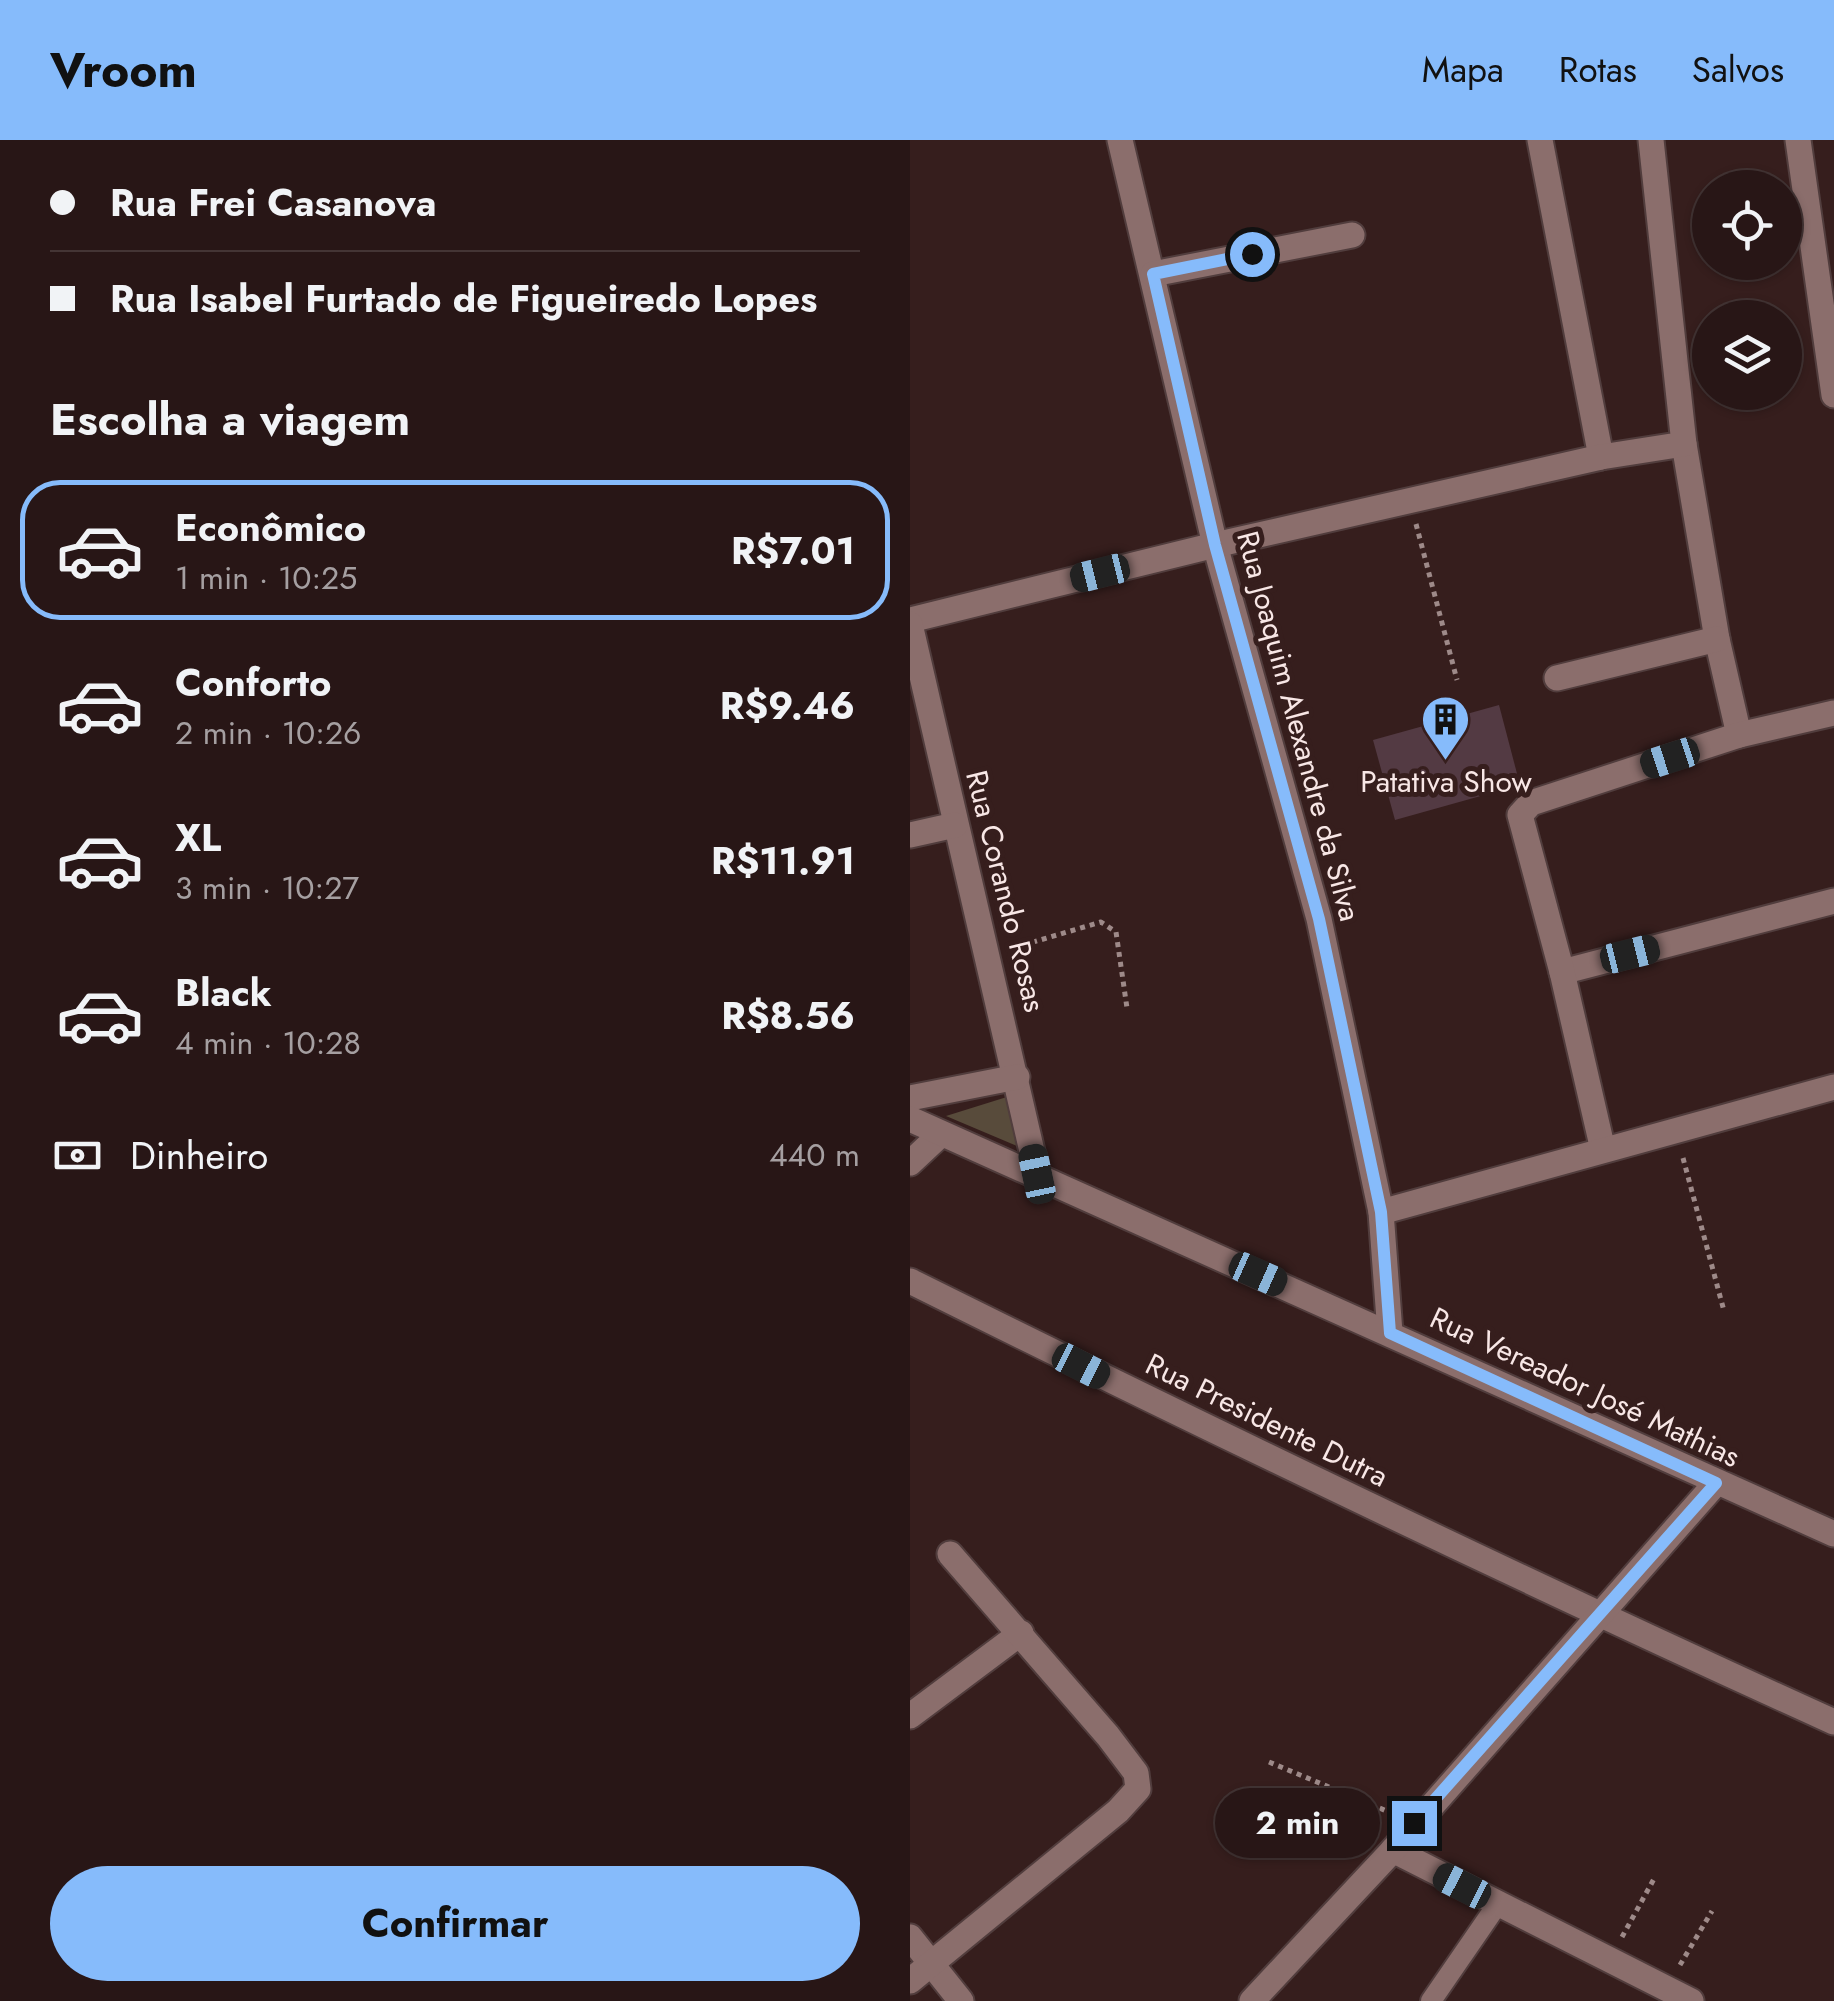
<!DOCTYPE html>
<html lang="pt">
<head>
<meta charset="utf-8">
<style>
  body { margin:0; font-family:Jost,sans-serif; background:#301f1f; color:#f1f3f6; height:100vh; display:flex; flex-direction:column; font-size:38px; white-space:nowrap }
  * { box-sizing:border-box; margin:0 }
  p { font-size:32px; color:#a59fa1 }
  .icon { flex:none; width:55px; height:55px; fill:none; stroke:currentColor; stroke-width:2; stroke-linecap:round; stroke-linejoin:round }
  .map { position:relative; flex:1; overflow:hidden }
  .details { display:flex; flex-direction:column; background:#281616; width:910px }
  .details>* { flex:none }
  .banner { display:grid; align-content:center; height:220px; padding:0 50px; background:#281616 }
  .tools { position:absolute; left:782px; top:30px; display:grid; gap:20px }
  .tools a { display:grid; place-items:center; width:110px; height:110px; border-radius:50%; background:#281616; box-shadow:0 2px 8px #0004,0 0 0 2px #443535; font-size:50px }
  .end { position:absolute; width:45px; height:45px; margin:-22px; border:12px solid #86bbfb; background:#111; box-shadow:0 0 0 5px #111 }
  .from { border-radius:50% }
  .bubble { position:absolute; height:70px; border-radius:35px; background:#281616; box-shadow:0 2px 8px #0004,0 0 0 2px #443535; font-size:32px; font-weight:700; line-height:70px; text-align:center }
  .car { position:absolute; width:30px; height:60px; margin:-30px -15px; border-radius:12px; box-shadow:0 0 8px 2px #0007; background:linear-gradient(#222 24%,#8ab4d8 0 40%,#222 0 76%,#8ab4d8 0 86%,#222 0) }
  .banner b { display:flex; align-items:center; gap:35px; height:95px; font-size:38px }
  .banner b+b { border-top:2px solid #443535 }
  .banner i { width:25px; height:25px; background:#f1f3f6 }
  ul { padding:0; list-style:none }
  li { display:flex; align-items:center; gap:30px; height:140px; margin:0 20px 15px; padding:0 30px; border:5px solid transparent; border-radius:40px }
  li div { flex:1 }
  li b { display:block; font-size:38px }
  li em { font-style:normal; font-weight:700 }
  li.selected { border-color:#86bbfb }
  li>.icon { width:90px; height:90px; stroke-width:1.5 }
  h2 { padding:0 50px; font-size:45px; line-height:120px }
  .pay { display:flex; align-items:center; gap:25px; height:110px; padding:0 50px; font-size:38px }
  .pay p { margin-inline-start:auto }
  .button { display:flex; gap:20px; margin-top:auto; padding:20px 50px }
  .button a { flex:1; height:115px; border-radius:60px; background:#86bbfb; color:#111; font-size:40px; font-weight:700; line-height:115px; text-align:center }
  header { display:flex; align-items:center; gap:60px; box-sizing:border-box; height:140px; padding:0 50px; background:#86bbfb; color:#111 }
  header strong { font-size:48px }
  nav { display:flex; gap:55px; margin-inline-start:auto; font-size:35px }
  main { display:flex; flex:1; min-height:0 }
  .map>svg:first-child { display:block }
</style>
</head>
<body>
<header>
<strong>Vroom</strong>
<nav><a>Mapa</a><a>Rotas</a><a>Salvos</a></nav>
</header>
<main>
<section class="details">
<div class="banner">
<b><i class="from"></i>Rua Frei Casanova</b>
<b><i></i>Rua Isabel Furtado de Figueiredo Lopes</b>
</div>
<h2>Escolha a viagem</h2>
<ul>
<li class="selected"><svg class="icon" aria-label="car" viewBox="0 0 24 24"><path d="M5 17H2v-5l4-1 3-4h7l3 4 3 1v5h-3M9 17h6M6 11h13"/><circle cx="7" cy="17" r="2"/><circle cx="17" cy="17" r="2"/></svg><div><b>Econômico</b><p>1 min · 10:25</p></div><em>R$7.01</em></li>
<li><svg class="icon" aria-label="car" viewBox="0 0 24 24"><path d="M5 17H2v-5l4-1 3-4h7l3 4 3 1v5h-3M9 17h6M6 11h13"/><circle cx="7" cy="17" r="2"/><circle cx="17" cy="17" r="2"/></svg><div><b>Conforto</b><p>2 min · 10:26</p></div><em>R$9.46</em></li>
<li><svg class="icon" aria-label="car" viewBox="0 0 24 24"><path d="M5 17H2v-5l4-1 3-4h7l3 4 3 1v5h-3M9 17h6M6 11h13"/><circle cx="7" cy="17" r="2"/><circle cx="17" cy="17" r="2"/></svg><div><b>XL</b><p>3 min · 10:27</p></div><em>R$11.91</em></li>
<li><svg class="icon" aria-label="car" viewBox="0 0 24 24"><path d="M5 17H2v-5l4-1 3-4h7l3 4 3 1v5h-3M9 17h6M6 11h13"/><circle cx="7" cy="17" r="2"/><circle cx="17" cy="17" r="2"/></svg><div><b>Black</b><p>4 min · 10:28</p></div><em>R$8.56</em></li>
</ul>
<div class="pay"><svg class="icon" aria-label="cash" viewBox="0 0 24 24"><path d="M3 7h18v10H3z"/><circle cx="12" cy="12" r="2"/></svg>Dinheiro<p>440 m</p></div>
<div class="button"><a>Confirmar</a></div>
</section>
<div class="map">
<svg width="924" height="1861" viewBox="0 0 924 1861">
  <rect width="100%" height="100%" fill="#361e1d"/>
  <!-- green -->
  <path fill="#584b3b" d="M100,956L107,1006L36,976Z"/>
  <!-- building -->
  <path fill="#533a43" d="M589,565L610,645L485,680L463,600Z"/>
  <g fill="none" stroke-linecap="round" stroke-linejoin="round">
    <defs>
      <path id="pedestrian" d="M521,1861L587,1765"/>
      <g id="minor">
        <path d="M210,0L305,405L409,779L471,1072L480,1193"/>
        <path d="M630,0L691,317"/>
        <path d="M888,0L924,255"/>
        <path d="M243,134L442,95"/>
        <path d="M774,304L807,499L829,595"/>
        <path d="M0,480L305,405L691,317L774,304L741,0"/>
        <path d="M0,484L127,1033"/>
        <path d="M647,538L807,499"/>
        <path d="M0,695L45,685"/>
        <path d="M652,832L924,761"/>
        <path d="M0,958L107,937"/>
        <path d="M693,1010L652,832L610,675L621,663L829,595L924,573"/>
        <path d="M0,1023L31,994"/>
        <path d="M471,1072L924,947"/>
        <path d="M0,1141C306,1293 613,1441 924,1582"/>
        <path d="M0,1576L111,1493"/>
        <path d="M483,1710L781,1861"/>
        <path d="M0,1797L51,1861"/>
        <path d="M0,1841L208,1671L228,1649L226,1633L198,1596L40,1414"/>
        <path d="M342,1861L483,1710L806,1343"/>
      </g>
      <path id="tertiary" d="M0,979L924,1394"/>
    </defs>
    <!-- pedestrian casing -->
    <use href="#pedestrian" stroke="#513d3d" stroke-width="24"/>
    <!-- minor casing -->
    <use href="#minor" stroke="#513d3d" stroke-width="29"/>
    <!-- tertiary casing -->
    <use href="#tertiary" stroke="#513d3d" stroke-width="29"/>
    <!-- path -->
    <g stroke="#9e8a89" stroke-width="5" stroke-dasharray="5 5" stroke-linecap="butt">
      <path d="M506,384L547,540"/>
      <path d="M103,808L191,782L206,792L217,868"/>
      <path d="M773,1018L814,1171"/>
      <path d="M359,1622L479,1672"/>
      <path d="M712,1797L745,1737"/>
      <path d="M770,1825L802,1771"/>
    </g>
    <!-- pedestrian -->
    <use href="#pedestrian" stroke="#8b6e6c" stroke-width="20"/>
    <!-- minor -->
    <use href="#minor" stroke="#8b6e6c" stroke-width="25"/>
    <!-- tertiary -->
    <use href="#tertiary" stroke="#8b6e6c" stroke-width="25"/>
  </g>
  <g fill="none" stroke-linecap="round" stroke-linejoin="round">
    <!-- route -->
    <path stroke="#86bbfb" stroke-width="12" d="M342,114L243,134L305,405L409,779L471,1072L480,1193L806,1343L504,1683"/>
  </g>
  <!-- icons -->
  <defs>
    <symbol id="building-pin" viewBox="-11 -11 22 30"><path d="M0 17L-7.5 6A9.5 9.5 0 1 1 7.5 6Z" fill="#86bbfb" stroke="#361e1d"/><path d="M-4-6H4V6H1V3H-1V6H-4ZM-2.5-4.3h1.7v1.8h-1.7ZM.8-4.3h1.7v1.8H.8ZM-2.5-1h1.7V.8h-1.7ZM.8-1h1.7V.8H.8Z" fill="#111"/></symbol>
  </defs>
  <g fill-rule="evenodd">
    <use href="#building-pin" x="508" y="552" width="55" height="75"/>
  </g>
  <g text-anchor="middle" dominant-baseline="central" stroke-width="10" stroke-linejoin="round" paint-order="stroke">
    <!-- street labels -->
    <g font-size="30" fill="#f8e7e6" stroke="#361e1d">
      <text transform="translate(389 586) rotate(75)">Rua Joaquim Alexandre da Silva</text>
      <text transform="translate(96 751) rotate(76)">Rua Corando Rosas</text>
      <text transform="translate(675 1247) rotate(25)">Rua Vereador José Mathias</text>
      <text transform="translate(357 1280) rotate(26)">Rua Presidente Dutra</text>
    </g>
    <!-- poi labels -->
    <g font-size="30" fill="#f8e7e6" stroke="#361e1d">
      <text x="536" y="641">Patativa Show</text>
    </g>
  </g>
</svg>
<div class="tools">
<a><svg class="icon" aria-label="locate" viewBox="0 0 24 24"><circle cx="12" cy="12" r="6"/><path d="M12 2v4M12 18v4M2 12h4M18 12h4"/></svg></a>
<a><svg class="icon" aria-label="layers" viewBox="0 0 24 24"><path d="M12 4l9 5-9 5-9-5zM3 14l9 5 9-5"/></svg></a>
</div>
<i class="end from" style="left:342px;top:114px"></i>
<i class="end" style="left:504px;top:1683px"></i>
<div class="bubble" style="left:305px;top:1648px;width:165px">2 min</div>
<i class="car" style="left:190px;top:433px;rotate:256deg"></i>
<i class="car" style="left:760px;top:618px;rotate:252deg"></i>
<i class="car" style="left:720px;top:814px;rotate:76deg"></i>
<i class="car" style="left:127px;top:1034px;rotate:348deg"></i>
<i class="car" style="left:348px;top:1134px;rotate:114deg"></i>
<i class="car" style="left:171px;top:1226px;rotate:117deg"></i>
<i class="car" style="left:552px;top:1746px;rotate:297deg"></i>
</div>
</main>
</body>
</html>
